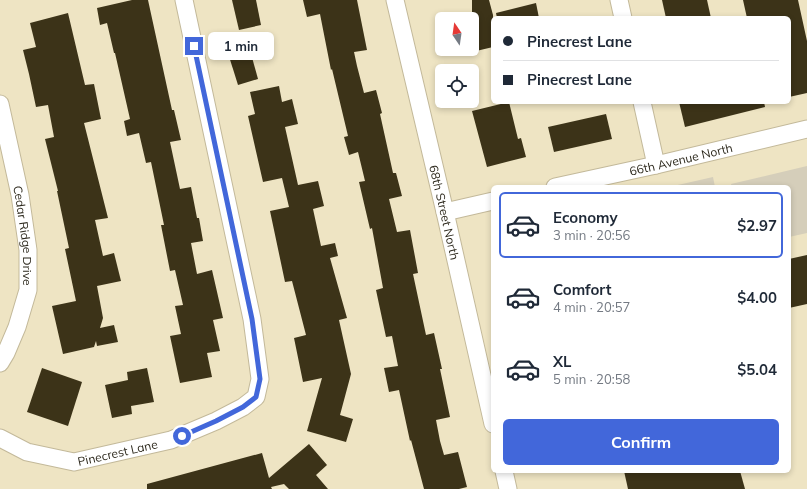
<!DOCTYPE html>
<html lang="en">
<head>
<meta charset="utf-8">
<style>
  body { margin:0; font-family:Mulish,sans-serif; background:#f2f2f3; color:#1f2937; height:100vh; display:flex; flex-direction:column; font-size:15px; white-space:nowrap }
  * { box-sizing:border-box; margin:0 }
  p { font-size:13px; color:#747a83 }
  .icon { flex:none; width:22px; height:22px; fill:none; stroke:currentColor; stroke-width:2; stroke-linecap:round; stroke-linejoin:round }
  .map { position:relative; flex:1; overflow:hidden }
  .side { position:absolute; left:491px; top:185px; width:300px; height:288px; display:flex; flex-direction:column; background:#fff; border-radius:6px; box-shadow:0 2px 6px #0003 }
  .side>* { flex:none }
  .top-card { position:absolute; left:491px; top:16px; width:300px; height:88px; border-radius:6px; box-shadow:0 2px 6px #0003; display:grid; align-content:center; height:88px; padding:0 12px; background:#fff }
  .needle { width:26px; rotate:347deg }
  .controls { position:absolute; left:435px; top:12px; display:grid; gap:8px }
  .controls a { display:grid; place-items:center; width:44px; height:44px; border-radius:6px; background:#fff; box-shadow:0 2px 6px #0003; font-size:20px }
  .end { position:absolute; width:18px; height:18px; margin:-9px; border:5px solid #4267da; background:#fff; box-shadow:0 0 0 2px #fff }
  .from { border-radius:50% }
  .bubble { position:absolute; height:28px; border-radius:6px; background:#fff; box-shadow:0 2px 6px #0003; font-size:13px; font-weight:700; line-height:28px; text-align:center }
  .top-card b { display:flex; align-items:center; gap:14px; height:38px; font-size:15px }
  .top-card b+b { border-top:1px solid #e0e1e3 }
  .top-card i { width:10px; height:10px; background:#1f2937 }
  ul { padding:7px 0 0; list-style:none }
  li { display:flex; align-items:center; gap:12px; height:66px; margin:0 8px 6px; padding:0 4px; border:2px solid transparent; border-radius:6px }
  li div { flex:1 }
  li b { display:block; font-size:15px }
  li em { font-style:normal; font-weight:700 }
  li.on { border-color:#4267da }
  li>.icon { width:36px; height:36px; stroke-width:1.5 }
  .button { display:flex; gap:8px; margin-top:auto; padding:8px 12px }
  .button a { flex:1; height:46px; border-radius:6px; background:#4267da; color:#fff; font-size:16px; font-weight:700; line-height:46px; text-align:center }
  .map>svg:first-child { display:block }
</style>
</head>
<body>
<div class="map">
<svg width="807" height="489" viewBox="0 0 807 489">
  <rect width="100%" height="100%" fill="#eee4c3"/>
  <!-- green -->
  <g fill="#d5ceba">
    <path d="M807,166V233L789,237V187H732L731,184Z"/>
    <path d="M713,177L715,187H669Z"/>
  </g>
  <!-- building -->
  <g fill="#3c3318">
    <path d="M132,0H148L172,110H174L181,140L170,142L180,189L191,187L197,218H199L203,241L191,243L197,274L212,270L223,318L213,320L220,351L207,353L212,377L180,383L170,336L181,334L175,306L183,305L175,270L170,271L161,225H164L151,162L146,163L139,133L127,136L124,121L130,119L115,53H114L107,23L100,25L97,8Z"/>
    <path d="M232,0H256L261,25L239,30Z"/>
    <path d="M303,0H357L367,50L354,52L357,66L364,93L376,90L382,113L380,114L393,173H396L402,196L389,199L397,232L410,230L418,273L413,274L426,335L434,333L442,369H440L450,417L436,420L440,441L444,455L458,452L467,487L459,489H424L411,440L410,441L399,390L389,392L384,368L398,366L392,336L386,337L376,290L383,288L372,228L370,229L359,182L365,181L358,152L349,155L344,137L348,136L332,69L331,70L320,14L307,17Z"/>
    <path d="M472,0H489L493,15V47L472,52Z"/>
    <path d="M662,0H707L711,18H666Z"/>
    <path d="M743,0H798L807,41V93L789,97V18H747Z"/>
    <path d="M536,3L539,18H497L496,13Z"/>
    <path d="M68,13L85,85L94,84L101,119L84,123L108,218L95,220L103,256L114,253L121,281L97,286L103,318L100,328L114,325L118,342L97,346L96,341L94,347L63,354L52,306L76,301L65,249L69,248L57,191H58L45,139L54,137L48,105L36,107L29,74L23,50L36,47L30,23Z"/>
    <path d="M248,43L258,79L238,85L227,50Z"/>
    <path d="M279,86L282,102L292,99L298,124L285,127L298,185L318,181L324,206L313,209L321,246L335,243L338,256L330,258L347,318L339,320L351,374L340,415L353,419L346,442L307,431L322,378L303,382L294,338L306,335L292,281L285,282L270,211L289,207L282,178L263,182L248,116L255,114L250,92Z"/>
    <path d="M509,102L518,139L521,138L526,157L487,167L472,111Z"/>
    <path d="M679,102H764L765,107L685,127Z"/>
    <path d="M606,114L612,139L554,152L548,127Z"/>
    <path d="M807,255V304L789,308V259Z"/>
    <path d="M42,368L82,382L68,426L27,412Z"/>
    <path d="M147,368L154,402L131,406L132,414L112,418L105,385L128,380L127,372Z"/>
    <path d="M309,444L327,465L316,475L328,489H289L284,484L271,487L272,489H147V484L262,453L269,478Z"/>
    <path d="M624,471H740L745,489H628Z"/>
  </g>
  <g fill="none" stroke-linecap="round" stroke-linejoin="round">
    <defs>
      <g id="minor">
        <path id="s1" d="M395,0L445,212L493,424"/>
        <path d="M619,0L623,18"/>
        <path d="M642,102L656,165"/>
        <path id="s2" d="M0,104L20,195L28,250V290L17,327L6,353L0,363"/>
        <path id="s3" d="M555,187L656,165L807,129"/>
        <path d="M445,212L493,201"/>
        <path id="s4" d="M0,438L27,452L74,462L171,440L216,421L243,407L256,397L260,379L252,319L184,0"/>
        <path d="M504,471L508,489"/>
      </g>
    </defs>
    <!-- minor casing -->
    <use href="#minor" stroke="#c3b99a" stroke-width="19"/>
    <!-- minor -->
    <use href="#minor" stroke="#fff" stroke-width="17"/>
  </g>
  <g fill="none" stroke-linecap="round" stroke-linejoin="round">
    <!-- route -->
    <path stroke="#4267da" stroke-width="5" d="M182,436L216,421L243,407L256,397L260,379L252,319L194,46"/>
  </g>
  <g text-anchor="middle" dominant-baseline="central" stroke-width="4" stroke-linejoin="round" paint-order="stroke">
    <!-- street labels -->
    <g font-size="12" fill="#2d291d" stroke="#fff">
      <text stroke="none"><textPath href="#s3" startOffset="129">66th Avenue North</textPath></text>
      <text stroke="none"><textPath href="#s1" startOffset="218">68th Street North</textPath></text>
      <text stroke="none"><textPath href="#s2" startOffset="134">Cedar Ridge Drive</textPath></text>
      <text stroke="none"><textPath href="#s4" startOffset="123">Pinecrest Lane</textPath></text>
    </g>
  </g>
</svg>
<div class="controls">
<a><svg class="needle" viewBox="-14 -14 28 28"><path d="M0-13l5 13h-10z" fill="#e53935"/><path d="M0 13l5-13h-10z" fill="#747a83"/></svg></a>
<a><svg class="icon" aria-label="locate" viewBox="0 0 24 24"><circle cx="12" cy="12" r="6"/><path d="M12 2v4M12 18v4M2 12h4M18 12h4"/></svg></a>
</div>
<i class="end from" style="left:182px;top:436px"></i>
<i class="end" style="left:194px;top:46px"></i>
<div class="bubble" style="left:208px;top:32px;width:66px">1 min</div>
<div class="top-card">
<b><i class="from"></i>Pinecrest Lane</b>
<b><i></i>Pinecrest Lane</b>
</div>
<section class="side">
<ul>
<li class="on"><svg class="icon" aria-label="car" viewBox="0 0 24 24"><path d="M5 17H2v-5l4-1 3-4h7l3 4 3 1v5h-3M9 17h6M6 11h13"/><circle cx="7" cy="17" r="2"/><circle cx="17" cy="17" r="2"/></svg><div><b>Economy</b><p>3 min · 20:56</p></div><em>$2.97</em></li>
<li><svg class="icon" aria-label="car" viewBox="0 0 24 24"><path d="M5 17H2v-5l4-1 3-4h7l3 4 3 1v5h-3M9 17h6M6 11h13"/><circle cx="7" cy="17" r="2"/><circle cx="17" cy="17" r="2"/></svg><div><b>Comfort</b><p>4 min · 20:57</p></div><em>$4.00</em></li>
<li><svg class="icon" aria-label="car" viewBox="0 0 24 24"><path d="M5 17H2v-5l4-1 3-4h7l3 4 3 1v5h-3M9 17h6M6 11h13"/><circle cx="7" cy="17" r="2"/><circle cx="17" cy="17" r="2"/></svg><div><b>XL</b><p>5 min · 20:58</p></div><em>$5.04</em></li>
</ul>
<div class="button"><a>Confirm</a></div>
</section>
</div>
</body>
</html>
